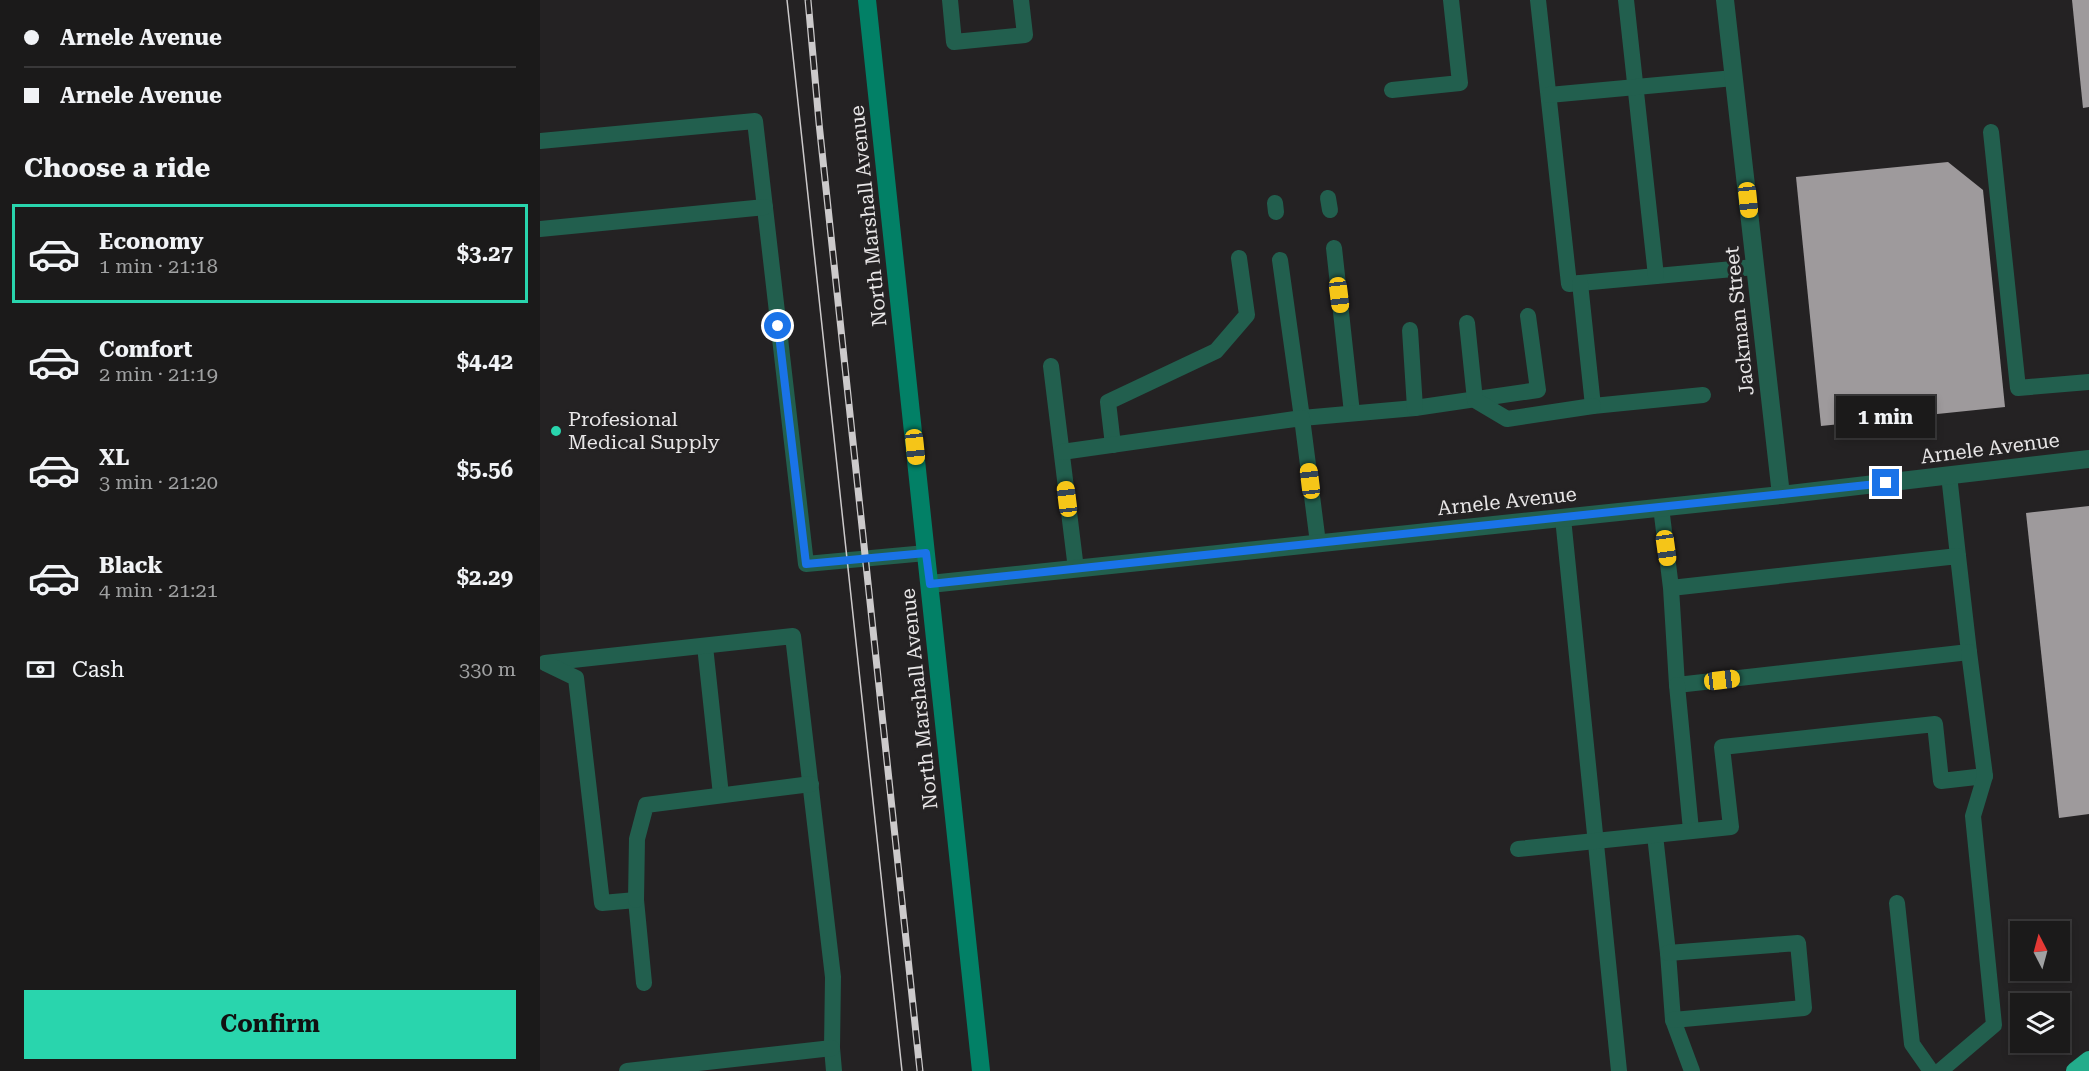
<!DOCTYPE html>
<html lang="en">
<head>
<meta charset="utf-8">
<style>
  body { margin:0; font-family:"Roboto Serif",serif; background:#242323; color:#f1f3f6; height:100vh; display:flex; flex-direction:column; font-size:22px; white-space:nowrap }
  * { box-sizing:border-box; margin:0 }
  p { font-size:20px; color:#a0a1a2 }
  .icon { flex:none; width:33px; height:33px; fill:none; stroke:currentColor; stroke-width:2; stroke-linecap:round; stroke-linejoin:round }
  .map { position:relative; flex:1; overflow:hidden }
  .panel { display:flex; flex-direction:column; background:#1b1a1a; width:540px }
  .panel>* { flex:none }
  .top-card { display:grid; align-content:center; height:132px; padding:0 24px; background:#1b1a1a }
  .needle { width:39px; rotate:354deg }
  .tools { position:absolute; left:1470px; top:921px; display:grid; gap:12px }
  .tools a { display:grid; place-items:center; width:60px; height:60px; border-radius:0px; background:#1b1a1a; box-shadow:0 3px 9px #0003,0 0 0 2px #393839; font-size:30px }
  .end { position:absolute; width:27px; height:27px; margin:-14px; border:8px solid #1a73e8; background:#fff; box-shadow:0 0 0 3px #fff }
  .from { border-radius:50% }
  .bubble { position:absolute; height:42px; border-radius:0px; background:#1b1a1a; box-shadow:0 3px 9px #0003,0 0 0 2px #393839; font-size:20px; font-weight:700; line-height:42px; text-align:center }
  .car { position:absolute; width:18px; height:36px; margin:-18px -9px; border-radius:8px; box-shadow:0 0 4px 2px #0007; background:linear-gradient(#f5c518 24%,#345 0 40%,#f5c518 0 76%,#345 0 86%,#f5c518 0) }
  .top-card b { display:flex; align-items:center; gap:21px; height:57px; font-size:22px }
  .top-card b+b { border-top:2px solid #393839 }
  .top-card i { width:15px; height:15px; background:#f1f3f6 }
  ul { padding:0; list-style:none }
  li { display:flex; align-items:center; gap:18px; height:99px; margin:0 12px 9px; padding:0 12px; border:3px solid transparent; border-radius:0px }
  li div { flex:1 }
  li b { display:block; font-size:22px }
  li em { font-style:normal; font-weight:700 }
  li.active { border-color:#29d5ad }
  li>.icon { width:54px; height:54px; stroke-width:1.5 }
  h2 { padding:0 24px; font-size:27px; line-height:72px }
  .pay { display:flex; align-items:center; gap:15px; height:66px; padding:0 24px; font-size:22px }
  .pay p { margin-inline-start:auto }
  .action { display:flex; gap:12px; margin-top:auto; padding:12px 24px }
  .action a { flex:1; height:69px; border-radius:0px; background:#29d5ad; color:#111; font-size:24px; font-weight:700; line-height:69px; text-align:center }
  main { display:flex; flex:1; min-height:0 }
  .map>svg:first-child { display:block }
</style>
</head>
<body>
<main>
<section class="panel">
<div class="top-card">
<b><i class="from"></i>Arnele Avenue</b>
<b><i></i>Arnele Avenue</b>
</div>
<h2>Choose a ride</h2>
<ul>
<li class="active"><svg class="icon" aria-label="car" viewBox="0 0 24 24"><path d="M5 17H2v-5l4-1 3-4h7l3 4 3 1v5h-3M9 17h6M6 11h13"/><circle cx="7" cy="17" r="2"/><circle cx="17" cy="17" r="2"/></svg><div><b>Economy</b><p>1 min · 21:18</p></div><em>$3.27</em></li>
<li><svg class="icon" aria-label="car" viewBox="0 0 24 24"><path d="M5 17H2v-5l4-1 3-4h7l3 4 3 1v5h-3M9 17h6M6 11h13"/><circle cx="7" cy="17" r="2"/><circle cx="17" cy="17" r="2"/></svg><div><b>Comfort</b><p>2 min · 21:19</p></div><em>$4.42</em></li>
<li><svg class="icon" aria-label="car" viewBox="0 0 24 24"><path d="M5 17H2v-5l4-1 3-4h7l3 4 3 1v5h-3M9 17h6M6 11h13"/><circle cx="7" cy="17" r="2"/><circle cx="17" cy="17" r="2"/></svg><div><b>XL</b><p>3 min · 21:20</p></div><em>$5.56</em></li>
<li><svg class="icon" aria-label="car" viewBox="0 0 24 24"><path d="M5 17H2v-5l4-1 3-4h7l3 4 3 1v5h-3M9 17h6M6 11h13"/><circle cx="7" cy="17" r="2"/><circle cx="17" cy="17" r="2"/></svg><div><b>Black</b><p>4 min · 21:21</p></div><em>$2.29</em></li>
</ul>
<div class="pay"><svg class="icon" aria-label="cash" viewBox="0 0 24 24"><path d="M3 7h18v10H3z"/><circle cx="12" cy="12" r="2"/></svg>Cash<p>330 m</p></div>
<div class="action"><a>Confirm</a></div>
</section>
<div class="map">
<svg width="1549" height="1071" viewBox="0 0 1549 1071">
  <rect width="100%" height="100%" fill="#242223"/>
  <!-- building -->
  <g fill="#9e9a9c">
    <path d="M1532,0H1549V107L1543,108Z"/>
    <path d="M1408,162L1443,190L1465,407L1281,426L1256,177Z"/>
    <path d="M1549,506V814L1519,818L1486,513Z"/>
  </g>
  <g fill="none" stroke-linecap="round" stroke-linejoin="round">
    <!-- service -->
    <g stroke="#225f4e" stroke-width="16">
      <path d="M410,0L414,42L485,35L481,0"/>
      <path d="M998,0L1029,284L1215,267"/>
      <path d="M1086,0L1116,276"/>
      <path d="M852,90L920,83L911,0"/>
      <path d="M1009,95L1194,78"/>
      <path d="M1451,132L1478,388L1549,382"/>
      <path d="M0,141L215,121L266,564L386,553"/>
      <path d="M788,198L790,210"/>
      <path d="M735,203L736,212"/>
      <path d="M0,229L225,207"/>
      <path d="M794,248L812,413"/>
      <path d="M740,260L762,418L875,408L998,390L988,316"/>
      <path d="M1040,283L1053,406L1163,395"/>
      <path d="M927,323L935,400L967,419L1053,406"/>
      <path d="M870,330L875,408"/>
      <path d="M511,366L536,569"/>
      <path d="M573,445L568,402L676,351L707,315L699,258"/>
      <path d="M522,452L762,418L778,543"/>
      <path d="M1409,475L1418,556"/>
      <path d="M1121,507L1131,588L1137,685L1429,652L1418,556L1131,588"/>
      <path d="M1023,518L1079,1071"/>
      <path d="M165,646L181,795"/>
      <path d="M5,663L253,636L293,977L292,1048L294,1071"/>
      <path d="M7,664L36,678L62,903L96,900L104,983"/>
      <path d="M1137,685L1151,830"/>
      <path d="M1115,835L1128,953L1133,1020L1152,1071"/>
      <path d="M978,849L1191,827L1182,747L1395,724L1401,781L1445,776"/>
      <path d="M96,900L97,839L106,805L271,784"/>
      <path d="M1357,903L1372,1044L1391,1071"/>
      <path d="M1128,953L1258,943L1264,1008L1133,1020"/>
      <path d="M87,1071L292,1048"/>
      <path d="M1400,1071L1454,1025L1433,816L1445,776L1429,652"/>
    </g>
    <!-- tertiary -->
    <g stroke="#225f4e" stroke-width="18">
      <path d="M1185,0L1241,495"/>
      <path d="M390,584L1241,495L1549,459"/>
    </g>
    <!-- secondary -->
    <path stroke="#028066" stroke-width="18" d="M327,0L441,1071"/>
    <!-- motorway -->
    <path stroke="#23ac8b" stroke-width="18" d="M1535,1071L1549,1060"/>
    <!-- tram -->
    <g stroke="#cccacb" stroke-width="1.5">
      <path d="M247,0L362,1071"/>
      <path d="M266,0L270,34"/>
    </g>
    <defs>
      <path id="rail" d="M268,0L279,123L380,1071"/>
    </defs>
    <!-- rail casing -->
    <use href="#rail" stroke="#cccacb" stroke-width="7"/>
    <!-- rail -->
    <use href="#rail" stroke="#242223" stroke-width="4.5" stroke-dasharray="14" stroke-linecap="butt"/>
  </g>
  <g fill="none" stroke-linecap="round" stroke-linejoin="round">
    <!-- route -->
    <path stroke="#1a73e8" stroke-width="8" d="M238,326L266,564L386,553L390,584L1346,483"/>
  </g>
  <!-- markers -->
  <circle fill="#29d5ad" stroke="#242223" stroke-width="2" cx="16" cy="431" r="6"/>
  <g text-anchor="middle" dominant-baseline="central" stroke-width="6" stroke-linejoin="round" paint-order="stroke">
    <!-- street labels -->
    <g font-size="20" fill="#e8e6e7" stroke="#242223">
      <text transform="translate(328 216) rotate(-96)">North Marshall Avenue</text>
      <text transform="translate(1199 321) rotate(-96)">Jackman Street</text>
      <text transform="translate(1450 448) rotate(-7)">Arnele Avenue</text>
      <text transform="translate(967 501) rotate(-6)">Arnele Avenue</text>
      <text transform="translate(379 699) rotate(-96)">North Marshall Avenue</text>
    </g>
    <!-- poi labels -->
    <g font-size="20" fill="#e8e6e7" stroke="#242223" text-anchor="start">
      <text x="28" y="419">Profesional<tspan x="28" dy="23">Medical Supply</tspan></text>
    </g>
  </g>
</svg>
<div class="tools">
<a><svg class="needle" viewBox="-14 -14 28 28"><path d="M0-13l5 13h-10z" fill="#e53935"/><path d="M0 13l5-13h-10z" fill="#a0a1a2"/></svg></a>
<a><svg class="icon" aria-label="layers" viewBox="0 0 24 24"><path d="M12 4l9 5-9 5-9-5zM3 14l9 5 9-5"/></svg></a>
</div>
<i class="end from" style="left:238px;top:326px"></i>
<i class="end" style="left:1346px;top:483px"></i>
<div class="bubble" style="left:1296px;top:396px;width:99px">1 min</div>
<i class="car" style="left:1208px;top:200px;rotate:174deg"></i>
<i class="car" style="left:799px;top:295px;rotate:173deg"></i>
<i class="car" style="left:375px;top:447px;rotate:174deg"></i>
<i class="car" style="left:770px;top:481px;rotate:353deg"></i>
<i class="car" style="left:527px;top:499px;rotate:353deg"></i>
<i class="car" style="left:1126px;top:548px;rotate:172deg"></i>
<i class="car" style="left:1182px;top:680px;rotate:83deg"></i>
</div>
</main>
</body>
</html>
